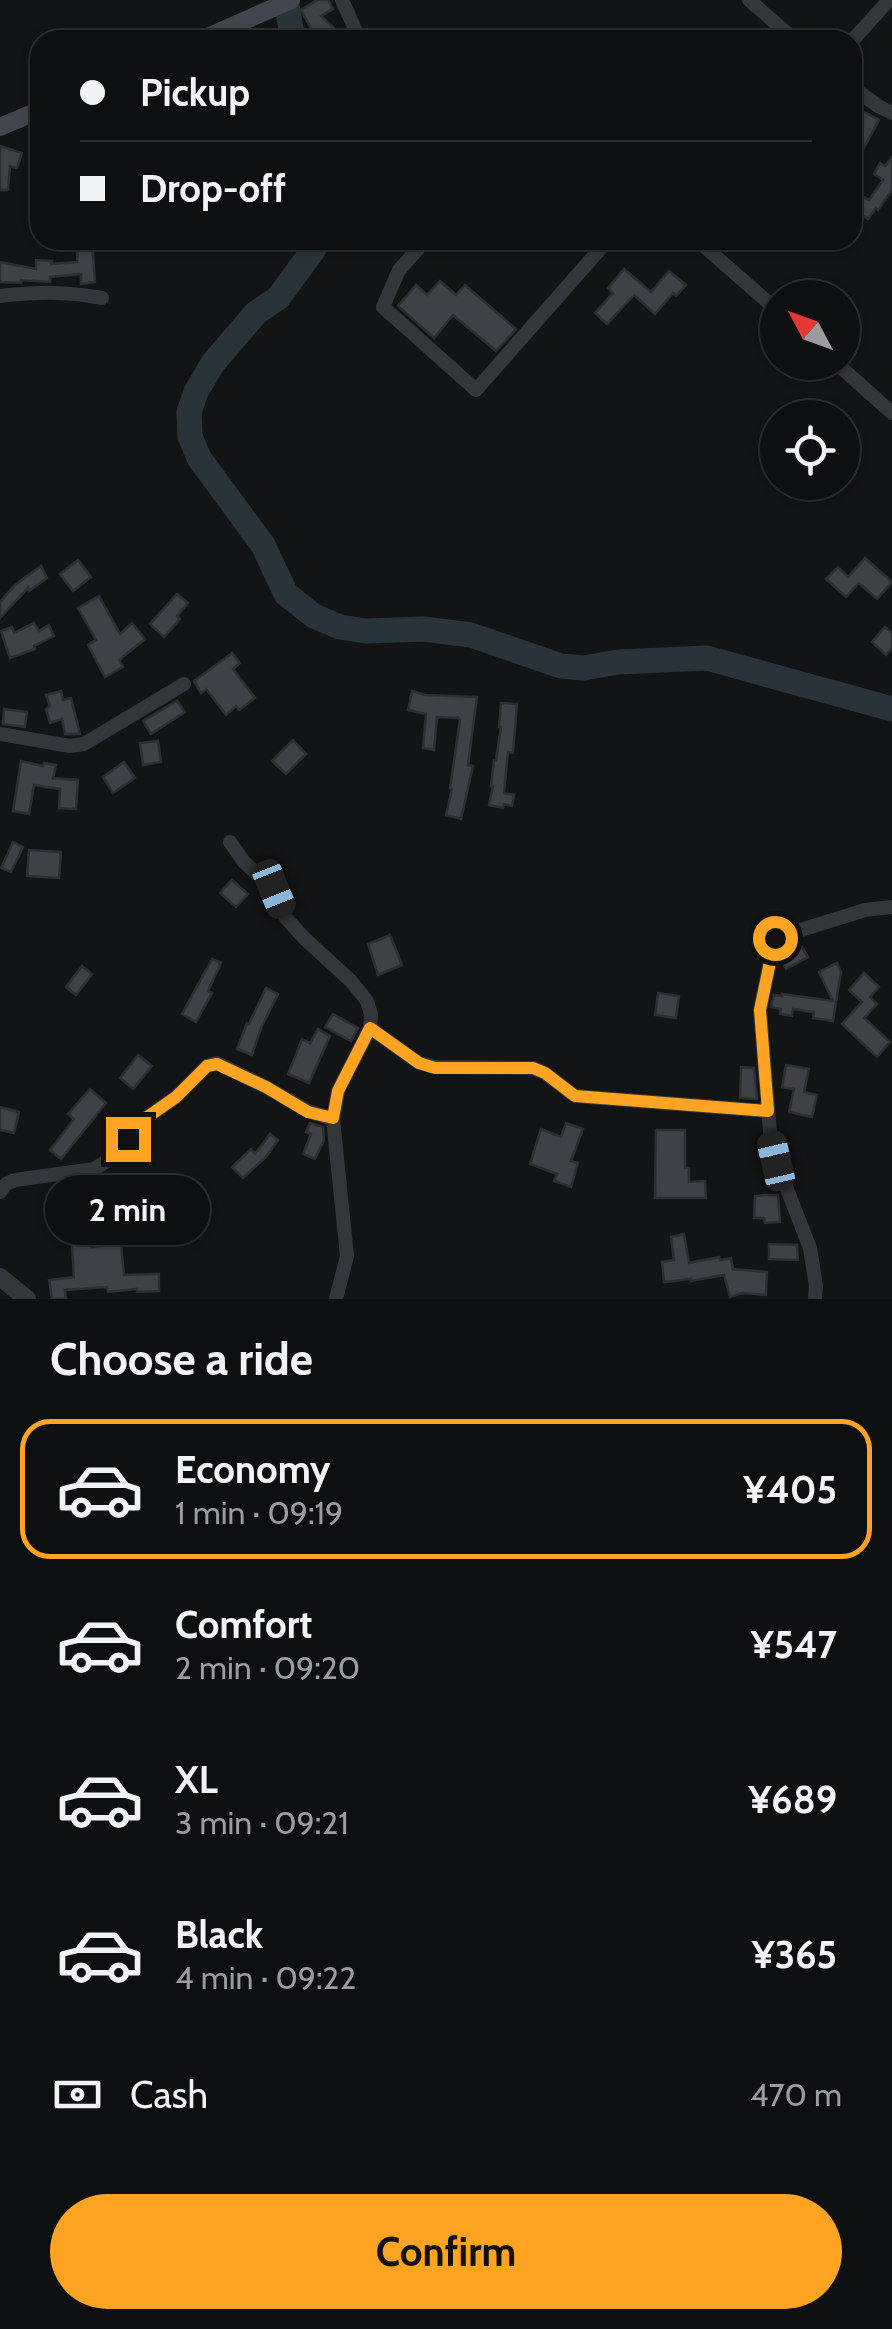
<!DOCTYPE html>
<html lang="en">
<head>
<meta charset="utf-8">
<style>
  body { margin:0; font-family:Cabin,sans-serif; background:#171819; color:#f1f3f6; height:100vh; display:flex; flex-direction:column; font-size:38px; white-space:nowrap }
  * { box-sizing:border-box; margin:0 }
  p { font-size:32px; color:#9b9c9f }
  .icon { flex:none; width:55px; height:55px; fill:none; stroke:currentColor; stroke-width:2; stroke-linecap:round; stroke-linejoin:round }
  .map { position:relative; height:1299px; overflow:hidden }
  .side { display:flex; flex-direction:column; background:#0e0f10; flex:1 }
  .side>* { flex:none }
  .hud { position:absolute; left:30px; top:30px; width:832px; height:220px; border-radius:30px; box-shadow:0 2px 8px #0004,0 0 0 2px #2e2f30; display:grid; align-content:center; height:220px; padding:0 50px; background:#0e0f10 }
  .needle { width:65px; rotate:311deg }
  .controls { position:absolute; left:760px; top:280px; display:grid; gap:20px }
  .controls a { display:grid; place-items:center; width:100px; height:100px; border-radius:50%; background:#0e0f10; box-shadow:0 2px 8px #0004,0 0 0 2px #2e2f30; font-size:50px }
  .end { position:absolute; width:45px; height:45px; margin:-22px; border:12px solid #ffa322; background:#111; box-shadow:0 0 0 5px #111 }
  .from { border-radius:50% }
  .bubble { position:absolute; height:70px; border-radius:35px; background:#0e0f10; box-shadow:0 2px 8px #0004,0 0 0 2px #2e2f30; font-size:32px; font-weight:800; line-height:70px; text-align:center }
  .car { position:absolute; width:30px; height:60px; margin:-30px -15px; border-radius:12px; box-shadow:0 0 8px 2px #0007; background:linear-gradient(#222 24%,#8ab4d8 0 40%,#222 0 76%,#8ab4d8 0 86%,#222 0) }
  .hud b { display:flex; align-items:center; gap:35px; height:95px; font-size:38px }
  .hud b+b { border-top:2px solid #2e2f30 }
  .hud i { width:25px; height:25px; background:#f1f3f6 }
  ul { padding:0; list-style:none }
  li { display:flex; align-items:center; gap:30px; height:140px; margin:0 20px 15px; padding:0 30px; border:5px solid transparent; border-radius:30px }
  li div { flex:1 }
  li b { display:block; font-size:38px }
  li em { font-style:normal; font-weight:800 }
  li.selected { border-color:#ffa322 }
  li>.icon { width:90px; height:90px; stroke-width:1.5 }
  h2 { padding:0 50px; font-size:45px; line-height:120px }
  .pay { display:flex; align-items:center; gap:25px; height:110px; padding:0 50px; font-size:38px }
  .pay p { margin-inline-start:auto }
  .cta { display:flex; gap:20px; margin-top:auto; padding:20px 50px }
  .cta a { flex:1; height:115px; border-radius:60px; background:#ffa322; color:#111; font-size:40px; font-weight:800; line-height:115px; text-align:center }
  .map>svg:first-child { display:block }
</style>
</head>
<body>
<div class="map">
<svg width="892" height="1299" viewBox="0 0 892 1299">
  <rect width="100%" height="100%" fill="#131415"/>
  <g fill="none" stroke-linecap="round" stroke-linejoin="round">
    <!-- river -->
    <g stroke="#29343a" stroke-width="25">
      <path d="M286,0L293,40"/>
      <path d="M316,240L314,249L278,298L256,313L213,363L196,392L189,412L190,436L199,458L263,545L286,594L314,616L340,627L366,631L424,629L471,635L561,666L584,668L618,662L707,658L892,709"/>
    </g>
  </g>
  <!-- building -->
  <g fill="#3f4146" stroke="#2d2e32" stroke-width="2.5">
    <path d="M317,0H328L333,9L321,16L336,30L326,40H308L314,34L301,10Z"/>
    <path d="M857,108L879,120L852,170V116Z"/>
    <path d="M0,146L22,153L17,168L10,166L8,190H0Z"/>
    <path d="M892,157V190L878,210L876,208L868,219L852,207V190L869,200L883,180L874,174L880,163L885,166Z"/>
    <path d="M78,240H92L95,282L81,284V274L50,277V282L21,280V283L0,282V262L36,269V260L52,261L51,264L77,262Z"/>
    <path d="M624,269L651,292L669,271L686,285L676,296L673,293L655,314L634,295L607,324L595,313L613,293L608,288Z"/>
    <path d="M440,281L456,295L465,285L516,329L496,351L453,315L434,338L398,306L416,285L427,295Z"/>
    <path d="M865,558L892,582L877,599L859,583L846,597L826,579L838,567L848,577Z"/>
    <path d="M78,560L91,577L73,591L60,574Z"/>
    <path d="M41,566L47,578L29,591L28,588L0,618V602L15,585Z"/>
    <path d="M177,594L188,603L177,616L180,619L164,637L150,624Z"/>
    <path d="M99,596L120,634L132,623L145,639L119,660L123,667L105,677L88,645L96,640L78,608Z"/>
    <path d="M34,623L39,631L49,625L54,636L34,646L35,649L10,658L1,631L12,627L14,633Z"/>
    <path d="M885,627L892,633V648L886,655L872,642Z"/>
    <path d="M232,653L240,663L233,669L255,698L239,710L236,706L226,715L206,689L201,693L194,681Z"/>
    <path d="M61,691L63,700L71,698L80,734H65L62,719L50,723L46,709L50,706L46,695Z"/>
    <path d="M412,691L425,695L477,697L468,765L473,766L461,819L446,815L452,789L450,788L460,720L458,718L437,717L434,750L423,748L426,714L408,710Z"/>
    <path d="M177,701L185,712L151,734L143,721Z"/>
    <path d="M501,703L517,704L513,753L508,752L504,793L514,795L512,806L504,804L503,808L489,805L493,786H491L494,760H496L501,727H499Z"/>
    <path d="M4,709L27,712L25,727L3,724Z"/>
    <path d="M293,740L306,754L286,774L272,761Z"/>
    <path d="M158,741L161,762L143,765L140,743Z"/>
    <path d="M21,761L43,766L44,763L56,765L53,778L78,780L76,809L59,808L60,789L34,785L29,814L13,811Z"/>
    <path d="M124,762L135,778L113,793L103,777Z"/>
    <path d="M13,842L23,847L11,872L1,868Z"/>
    <path d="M29,850L61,852L59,878L27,876Z"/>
    <path d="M232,880L248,894L236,907L220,893Z"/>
    <path d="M390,935L402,965L378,975L368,944Z"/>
    <path d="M799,942L808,957L786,969L781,960L783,951Z"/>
    <path d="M212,959L221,963L208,991L212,993L196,1022L182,1014Z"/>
    <path d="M837,963L841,972L833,1021L813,1018L814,1012L793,1009L792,1016L780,1014L781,1009L771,1007L774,995L782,996V994L833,1001L819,972Z"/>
    <path d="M82,966L92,974L76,995L66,987Z"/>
    <path d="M864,973L879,987L870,997L877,1004L864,1018L890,1042L877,1057L842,1024L862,1002L849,990Z"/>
    <path d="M266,988L278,994L261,1028L252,1055L237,1049L247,1023L249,1024Z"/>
    <path d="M658,993L679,996L676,1018L655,1015Z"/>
    <path d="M333,1014L358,1028L351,1041L325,1027Z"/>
    <path d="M318,1029L330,1036L309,1083L288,1074L302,1039L310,1043Z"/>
    <path d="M138,1055L152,1066L133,1089L120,1078Z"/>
    <path d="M786,1065L809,1069L804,1092L817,1095L812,1117L789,1112L794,1089L782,1087Z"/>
    <path d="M741,1067L754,1068L757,1099L740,1098Z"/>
    <path d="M90,1089L106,1103L61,1159L50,1150L74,1119L68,1114Z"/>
    <path d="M0,1107L19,1112L14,1133L0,1130Z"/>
    <path d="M310,1123L323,1127L324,1140L315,1159L303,1154L311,1134L306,1132Z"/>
    <path d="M566,1123L583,1129L571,1161L578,1163L571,1187L554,1181L557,1174L530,1164L541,1129L561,1137Z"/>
    <path d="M656,1130H685V1168H689V1182L705,1181L706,1198H655Z"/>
    <path d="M270,1134L278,1140L266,1157L243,1178L232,1167L251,1149L255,1154Z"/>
    <path d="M764,1195H778L780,1222L765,1223L764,1218H754L755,1196Z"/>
    <path d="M91,1230L92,1247L121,1244L124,1275L159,1274V1291L137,1292V1289L108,1292L107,1287L65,1290L66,1299H52L49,1280L74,1277L71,1232Z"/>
    <path d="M684,1234L689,1263L719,1257L720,1260L731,1258L733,1269L767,1272L766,1295L743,1293L730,1297L724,1275L691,1281V1279L664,1282L662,1262L674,1260L671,1237Z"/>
    <path d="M769,1244L797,1245L798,1260L769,1259Z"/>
  </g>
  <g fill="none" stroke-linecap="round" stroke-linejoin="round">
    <!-- minor -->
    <g stroke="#34363b" stroke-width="14">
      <path d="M342,0L360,40"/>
      <path d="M749,0L795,40"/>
      <path d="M852,41L889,0"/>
      <path d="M852,87L878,106L892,113"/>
      <path d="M426,240L399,270L383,307L476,390L608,240"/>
      <path d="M697,240L778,311"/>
      <path d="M0,296C37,292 65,291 102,298"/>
      <path d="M835,362L892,413"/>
      <path d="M0,734L70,746L84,744L184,684"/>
      <path d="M230,842L244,862L274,889L286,918L304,938L351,981L367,1001L371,1014L370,1028L338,1091L333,1119L347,1256L336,1299"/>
      <path d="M370,1028L419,1063L435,1067L533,1068L545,1073L575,1096L768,1111"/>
      <path d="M0,1192L6,1184L15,1180L94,1169L110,1159L146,1118L176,1097L207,1066L217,1063L266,1087L308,1111L333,1119"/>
      <path d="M815,1299L816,1286L810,1248L776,1161L770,1132L760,1010L775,938L865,910L892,907"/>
    </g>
    <!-- tertiary -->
    <path stroke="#34363b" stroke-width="18" d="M0,1277L27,1299"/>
    <!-- secondary -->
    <g stroke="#42454b" stroke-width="18">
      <path d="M201,40L291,0"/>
      <path d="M0,127L40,110"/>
    </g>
  </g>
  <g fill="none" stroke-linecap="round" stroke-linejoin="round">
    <!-- route -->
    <path stroke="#ffa322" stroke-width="12" d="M128,1139L146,1118L176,1097L207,1066L217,1064L266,1087L308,1112L333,1118L338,1091L370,1028L419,1063L435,1068H533L545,1073L575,1096L768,1111L760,1010L775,938"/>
  </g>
</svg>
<div class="controls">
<a><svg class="needle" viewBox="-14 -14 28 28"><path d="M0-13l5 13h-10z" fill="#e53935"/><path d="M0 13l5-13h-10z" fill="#9b9c9f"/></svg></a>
<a><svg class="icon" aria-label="locate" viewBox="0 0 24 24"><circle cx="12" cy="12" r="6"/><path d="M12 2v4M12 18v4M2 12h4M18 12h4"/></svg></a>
</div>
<i class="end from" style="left:775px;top:938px"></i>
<i class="end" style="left:128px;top:1139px"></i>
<div class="bubble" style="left:45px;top:1175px;width:165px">2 min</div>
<i class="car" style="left:274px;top:889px;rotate:158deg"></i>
<i class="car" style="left:776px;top:1161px;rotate:347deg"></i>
<div class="hud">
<b><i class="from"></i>Pickup</b>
<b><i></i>Drop-off</b>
</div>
</div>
<section class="side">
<h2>Choose a ride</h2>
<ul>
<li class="selected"><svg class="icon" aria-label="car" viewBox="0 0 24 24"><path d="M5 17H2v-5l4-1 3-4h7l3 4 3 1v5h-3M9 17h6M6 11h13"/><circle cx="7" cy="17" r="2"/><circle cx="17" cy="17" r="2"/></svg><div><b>Economy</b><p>1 min · 09:19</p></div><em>¥405</em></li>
<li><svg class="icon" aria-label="car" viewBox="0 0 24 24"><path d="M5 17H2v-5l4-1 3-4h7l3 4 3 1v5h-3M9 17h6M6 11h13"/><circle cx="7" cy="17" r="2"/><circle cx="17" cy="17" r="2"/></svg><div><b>Comfort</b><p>2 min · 09:20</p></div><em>¥547</em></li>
<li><svg class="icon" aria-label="car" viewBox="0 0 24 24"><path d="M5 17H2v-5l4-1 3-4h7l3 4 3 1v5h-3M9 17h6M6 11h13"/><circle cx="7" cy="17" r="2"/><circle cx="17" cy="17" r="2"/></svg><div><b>XL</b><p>3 min · 09:21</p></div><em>¥689</em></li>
<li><svg class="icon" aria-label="car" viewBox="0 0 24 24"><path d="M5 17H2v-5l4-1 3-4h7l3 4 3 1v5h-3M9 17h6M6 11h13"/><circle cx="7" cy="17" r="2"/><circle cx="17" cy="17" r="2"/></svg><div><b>Black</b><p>4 min · 09:22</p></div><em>¥365</em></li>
</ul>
<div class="pay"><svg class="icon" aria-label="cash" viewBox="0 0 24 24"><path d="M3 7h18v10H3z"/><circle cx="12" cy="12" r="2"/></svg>Cash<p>470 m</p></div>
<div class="cta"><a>Confirm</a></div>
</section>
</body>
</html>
